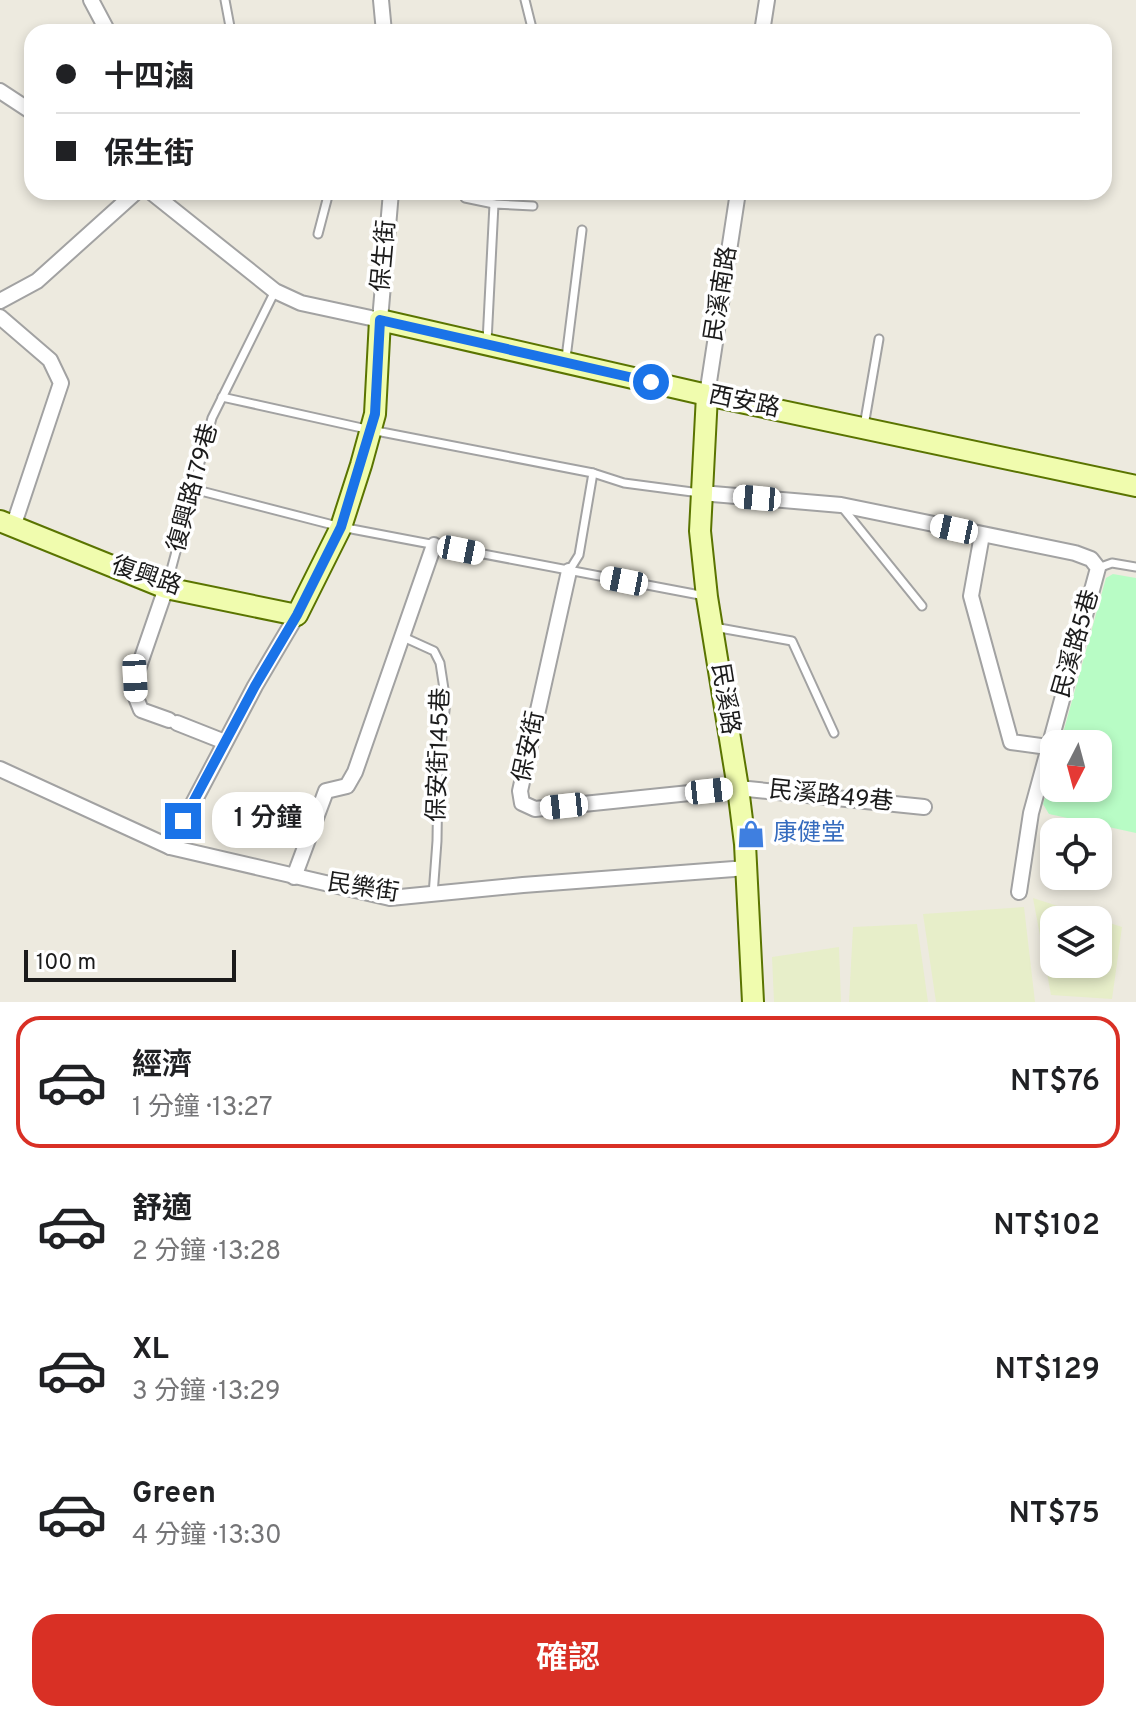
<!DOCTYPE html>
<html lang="zh-TW">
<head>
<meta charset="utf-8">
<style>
  body { margin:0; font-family:Overpass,"Noto Sans TC",sans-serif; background:#f2f2f2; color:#202124; height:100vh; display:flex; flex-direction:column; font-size:30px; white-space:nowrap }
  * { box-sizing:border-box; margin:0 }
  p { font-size:26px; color:#757577 }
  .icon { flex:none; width:44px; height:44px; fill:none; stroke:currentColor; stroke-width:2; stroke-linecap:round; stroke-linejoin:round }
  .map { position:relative; height:1002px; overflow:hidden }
  .drawer { display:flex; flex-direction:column; background:#fff; flex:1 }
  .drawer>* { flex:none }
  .banner { position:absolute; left:24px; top:24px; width:1088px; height:176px; border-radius:24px; box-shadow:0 4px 12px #0003; display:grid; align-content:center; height:176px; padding:0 32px; background:#fff }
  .needle { width:52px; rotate:186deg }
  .buttons { position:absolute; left:1040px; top:730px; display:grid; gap:16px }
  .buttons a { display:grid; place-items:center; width:72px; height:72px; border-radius:16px; background:#fff; box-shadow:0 4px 12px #0003; font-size:40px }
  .scale { position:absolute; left:24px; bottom:20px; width:212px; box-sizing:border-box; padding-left:8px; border:4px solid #1b1b1b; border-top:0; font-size:22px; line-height:28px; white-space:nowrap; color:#1b1b1b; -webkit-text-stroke:6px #fff; paint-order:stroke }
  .end { position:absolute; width:36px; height:36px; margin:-18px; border:10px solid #1a73e8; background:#fff; box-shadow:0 0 0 4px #fff }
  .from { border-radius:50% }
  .bubble { position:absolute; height:56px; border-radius:24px; background:#fff; box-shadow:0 4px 12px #0003; font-size:26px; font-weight:600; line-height:56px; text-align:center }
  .car { position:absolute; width:24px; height:48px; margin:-24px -12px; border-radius:10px; box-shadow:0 0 6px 2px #0007; background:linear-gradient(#fff 24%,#345 0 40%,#fff 0 76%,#345 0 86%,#fff 0) }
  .banner b { display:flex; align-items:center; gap:28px; height:76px; font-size:30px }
  .banner b+b { border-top:2px solid #e0e0e0 }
  .banner i { width:20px; height:20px; background:#202124 }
  ul { padding:14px 0 0; list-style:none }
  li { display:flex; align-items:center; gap:24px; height:132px; margin:0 16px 12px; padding:0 16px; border:4px solid transparent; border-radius:24px }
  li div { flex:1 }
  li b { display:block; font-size:30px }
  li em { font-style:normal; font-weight:600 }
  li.on { border-color:#d93025 }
  li>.icon { width:72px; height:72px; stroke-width:1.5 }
  .cta { display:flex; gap:16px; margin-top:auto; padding:16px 32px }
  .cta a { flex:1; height:92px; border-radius:24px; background:#d93025; color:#fff; font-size:32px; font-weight:600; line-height:92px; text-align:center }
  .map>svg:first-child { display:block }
</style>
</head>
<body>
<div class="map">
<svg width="1136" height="1002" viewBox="0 0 1136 1002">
  <rect width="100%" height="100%" fill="#edeadf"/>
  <!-- farmland -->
  <g fill="#e7eec9" fill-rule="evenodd">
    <path d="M1033,898L1122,927L1112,999L1051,995ZM1054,920H1098V964H1054Z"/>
    <path d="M1024,907L1035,1002H936L923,914Z"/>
    <path d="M917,924L928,1002H849L853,927Z"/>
    <path d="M839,947L841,1002H774L772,957Z"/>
  </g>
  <!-- park -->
  <path fill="#b8fcc5" d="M1113,574L1136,578V833L1049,814L1043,804L1054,766V788H1098V744H1060L1106,578Z"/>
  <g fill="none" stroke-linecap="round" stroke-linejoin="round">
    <defs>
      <g id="lane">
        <path d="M225,0L231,32"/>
        <path d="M525,0L533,32"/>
        <path d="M465,198L494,204"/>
        <path d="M318,234L329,192"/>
        <path d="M487,342L494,204L533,206"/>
        <path d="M566,358L582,230"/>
        <path d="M222,397L371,430L593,473L579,555L569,571"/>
        <path d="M864,426L879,339"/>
        <path d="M593,473L624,483L700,493"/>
        <path d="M193,489L341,527L705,596"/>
        <path d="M842,507L922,606"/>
        <path d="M1098,568L1112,563L1136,567"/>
        <path d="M167,585L212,418L275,291"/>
        <path d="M714,627L792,641L834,733"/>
        <path d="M401,636L434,651L440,663L446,702L438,772L437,841L433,895"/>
      </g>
      <g id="street">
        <path d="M91,0L108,32"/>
        <path d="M381,0L384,32"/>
        <path d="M762,32L767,0"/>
        <path d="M0,91L32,112"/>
        <path d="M151,192L275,291L301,303L380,320L391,192"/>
        <path d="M0,301L37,281L136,192"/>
        <path d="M0,317L50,360L61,383L13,527"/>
        <path d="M707,395L738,192"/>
        <path d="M701,493L841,505L1075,553L1091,559L1098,568L1031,813L1019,892"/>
        <path d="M982,535L971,596L1011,742L1048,747"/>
        <path d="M569,571L520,791L522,803L535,809L738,788L924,807"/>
        <path d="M166,588L135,678V695L141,710L169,720"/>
        <path d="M177,723L225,742"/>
        <path d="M0,769L170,847L390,898L523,885L747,868"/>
        <path d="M170,847L255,686L297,615"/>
        <path d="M294,877L326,791L347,786L355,772L434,545"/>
      </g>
      <g id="secondary">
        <path d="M707,395L700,531L707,597L738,788L745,844L753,1002"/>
        <path d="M0,521L166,588L297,615L341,527L361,465L375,414L380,320L707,395L1136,486"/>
      </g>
    </defs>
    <!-- lane casing -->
    <use href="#lane" stroke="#a2a2a2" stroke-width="11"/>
    <!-- street casing -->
    <use href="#street" stroke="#a2a2a2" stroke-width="18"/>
    <!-- secondary casing -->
    <use href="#secondary" stroke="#5a7400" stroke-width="24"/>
    <!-- lane -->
    <use href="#lane" stroke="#fff" stroke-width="7"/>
    <!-- street -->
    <use href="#street" stroke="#fff" stroke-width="14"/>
    <!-- secondary -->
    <use href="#secondary" stroke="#f0fcae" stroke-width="20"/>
  </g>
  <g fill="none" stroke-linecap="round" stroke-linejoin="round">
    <!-- route -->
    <path stroke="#1a73e8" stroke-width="10" d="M183,821L255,686L297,615L341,527L375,414L380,320L651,382"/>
  </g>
  <!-- icons -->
  <defs>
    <symbol id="shop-bare" viewBox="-9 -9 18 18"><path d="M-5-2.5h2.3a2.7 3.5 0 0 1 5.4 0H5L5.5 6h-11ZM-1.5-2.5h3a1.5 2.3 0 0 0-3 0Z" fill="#3f7fe0" stroke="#fff" stroke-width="2.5" paint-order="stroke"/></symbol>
  </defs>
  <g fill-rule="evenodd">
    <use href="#shop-bare" x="731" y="814" width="40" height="40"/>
  </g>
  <g text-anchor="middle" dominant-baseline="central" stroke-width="7" stroke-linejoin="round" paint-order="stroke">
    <!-- street labels -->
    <g font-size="24" fill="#1b1b1b" stroke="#fff">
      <text transform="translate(385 256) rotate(-85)">保生街</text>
      <text transform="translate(722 294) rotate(-81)">民溪南路</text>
      <text transform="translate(744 403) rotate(12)">西安路</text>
      <text transform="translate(194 488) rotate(-75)">復興路179巷</text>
      <text transform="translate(146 577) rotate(19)">復興路</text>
      <text transform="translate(1077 644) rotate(-74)">民溪路5巷</text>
      <text transform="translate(724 699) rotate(81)">民溪路</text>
      <text transform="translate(530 747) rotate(-78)">保安街</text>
      <text transform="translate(440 755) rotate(-88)">保安街145巷</text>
      <text transform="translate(831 797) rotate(6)">民溪路49巷</text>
      <text transform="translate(363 889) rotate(9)">民樂街</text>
    </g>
    <!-- shop labels -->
    <g font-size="24" fill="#366cbe" stroke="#fff" text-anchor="start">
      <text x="773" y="834">康健堂</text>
    </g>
  </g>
</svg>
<div class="buttons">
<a><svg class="needle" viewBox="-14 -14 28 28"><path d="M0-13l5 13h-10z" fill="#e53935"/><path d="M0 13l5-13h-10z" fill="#757577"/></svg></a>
<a><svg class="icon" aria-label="locate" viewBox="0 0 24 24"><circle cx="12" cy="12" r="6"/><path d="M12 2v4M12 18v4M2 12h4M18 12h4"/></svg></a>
<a><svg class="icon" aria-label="layers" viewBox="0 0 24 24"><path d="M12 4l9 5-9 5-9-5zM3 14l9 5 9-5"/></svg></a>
</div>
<div class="scale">100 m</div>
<i class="end from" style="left:651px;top:382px"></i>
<i class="end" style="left:183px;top:821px"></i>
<div class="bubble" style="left:212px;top:792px;width:112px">1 分鐘</div>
<i class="car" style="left:757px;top:498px;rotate:275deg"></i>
<i class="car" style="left:954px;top:529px;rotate:282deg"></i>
<i class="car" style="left:461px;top:550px;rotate:101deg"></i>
<i class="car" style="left:624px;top:581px;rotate:281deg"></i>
<i class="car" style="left:135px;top:678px;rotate:177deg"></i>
<i class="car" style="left:709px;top:791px;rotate:84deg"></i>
<i class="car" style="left:564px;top:806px;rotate:264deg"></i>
<div class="banner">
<b><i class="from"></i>十四滷</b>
<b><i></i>保生街</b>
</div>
</div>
<section class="drawer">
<ul>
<li class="on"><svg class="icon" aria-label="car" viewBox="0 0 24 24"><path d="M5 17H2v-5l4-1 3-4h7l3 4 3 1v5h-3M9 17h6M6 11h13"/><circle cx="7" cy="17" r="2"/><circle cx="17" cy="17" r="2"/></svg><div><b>經濟</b><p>1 分鐘 · 13:27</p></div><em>NT$76</em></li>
<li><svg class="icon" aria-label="car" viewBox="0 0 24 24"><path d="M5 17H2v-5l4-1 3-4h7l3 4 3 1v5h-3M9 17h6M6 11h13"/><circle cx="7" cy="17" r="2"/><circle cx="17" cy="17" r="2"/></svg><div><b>舒適</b><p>2 分鐘 · 13:28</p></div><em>NT$102</em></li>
<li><svg class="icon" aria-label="car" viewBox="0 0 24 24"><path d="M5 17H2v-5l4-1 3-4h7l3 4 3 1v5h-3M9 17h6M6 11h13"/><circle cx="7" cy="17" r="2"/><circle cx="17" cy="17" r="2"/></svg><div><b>XL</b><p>3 分鐘 · 13:29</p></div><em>NT$129</em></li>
<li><svg class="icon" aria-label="car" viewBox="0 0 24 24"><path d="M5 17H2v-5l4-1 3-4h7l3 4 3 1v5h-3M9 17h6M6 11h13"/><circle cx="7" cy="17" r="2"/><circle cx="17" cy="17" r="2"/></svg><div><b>Green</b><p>4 分鐘 · 13:30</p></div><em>NT$75</em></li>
</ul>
<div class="cta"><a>確認</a></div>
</section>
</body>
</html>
